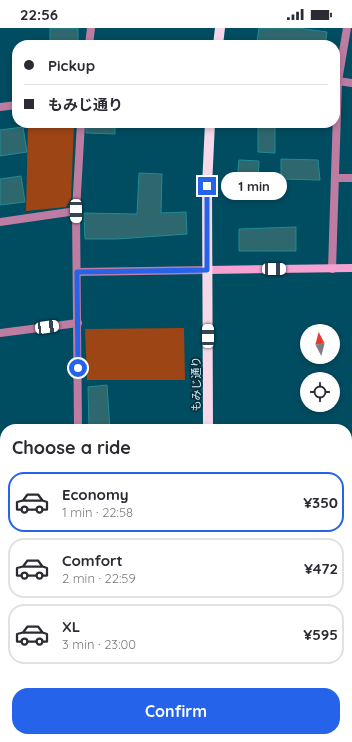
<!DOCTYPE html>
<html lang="en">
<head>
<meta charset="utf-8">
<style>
  body { margin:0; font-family:Quicksand,"Noto Sans JP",sans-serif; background:#f7f7f7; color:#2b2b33; height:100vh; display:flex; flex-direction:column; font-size:15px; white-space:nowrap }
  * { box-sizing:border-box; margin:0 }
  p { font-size:13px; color:#7c7c81 }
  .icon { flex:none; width:22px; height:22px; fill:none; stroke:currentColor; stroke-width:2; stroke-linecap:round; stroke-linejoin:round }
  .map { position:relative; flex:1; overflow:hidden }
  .drawer { position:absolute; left:0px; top:396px; width:352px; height:318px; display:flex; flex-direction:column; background:#fff; border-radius:16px 16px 0 0; box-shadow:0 2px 6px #0003 }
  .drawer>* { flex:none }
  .hud { position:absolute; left:12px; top:12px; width:328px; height:88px; border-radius:16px; box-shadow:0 2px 6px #0003; display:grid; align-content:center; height:88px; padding:0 12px; background:#fff }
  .needle { width:26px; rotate:354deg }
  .fabs { position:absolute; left:300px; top:296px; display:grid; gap:8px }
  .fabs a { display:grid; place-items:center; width:40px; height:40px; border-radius:50%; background:#fff; box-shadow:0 2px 6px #0003; font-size:20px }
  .end { position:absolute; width:18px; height:18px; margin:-9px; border:5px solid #2563eb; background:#fff; box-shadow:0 0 0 2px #fff }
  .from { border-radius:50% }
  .bubble { position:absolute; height:28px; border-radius:14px; background:#fff; box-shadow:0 2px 6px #0003; font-size:13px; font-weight:700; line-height:28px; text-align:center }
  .car { position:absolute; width:12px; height:24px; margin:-12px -6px; border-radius:5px; box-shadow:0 0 3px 1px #0007; background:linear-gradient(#fff 24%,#345 0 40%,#fff 0 76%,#345 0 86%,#fff 0) }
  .hud b { display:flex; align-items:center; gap:14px; height:38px; font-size:15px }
  .hud b+b { border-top:1px solid #e1e1e2 }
  .hud i { width:10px; height:10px; background:#2b2b33 }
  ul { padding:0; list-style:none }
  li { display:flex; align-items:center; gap:12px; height:60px; margin:0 8px 6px; padding:0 4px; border:2px solid #e1e1e2; border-radius:16px }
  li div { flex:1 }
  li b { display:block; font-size:15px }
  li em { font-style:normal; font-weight:700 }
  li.selected { border-color:#2563eb }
  li>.icon { width:36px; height:36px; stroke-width:1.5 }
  h2 { padding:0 12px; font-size:18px; line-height:48px }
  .cta { display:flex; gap:8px; margin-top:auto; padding:8px 12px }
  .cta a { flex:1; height:46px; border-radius:16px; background:#2563eb; color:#fff; font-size:16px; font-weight:700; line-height:46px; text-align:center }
  .status { display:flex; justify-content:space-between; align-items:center; height:28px; padding:0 20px; background:#fff; direction:ltr }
  .status svg { height:11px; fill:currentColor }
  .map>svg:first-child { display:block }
</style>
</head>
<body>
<div class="status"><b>22:56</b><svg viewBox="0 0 49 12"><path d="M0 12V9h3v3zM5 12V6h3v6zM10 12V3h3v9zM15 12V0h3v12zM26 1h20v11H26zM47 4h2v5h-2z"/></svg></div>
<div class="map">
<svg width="352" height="714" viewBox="0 0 352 714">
  <rect width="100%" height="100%" fill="#004c61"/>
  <!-- green -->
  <g fill="#9d4515">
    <path d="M28,95H74L71,171L66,179L26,183Z"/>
    <path d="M184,300L185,352H87L85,301Z"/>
  </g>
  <!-- building -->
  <g fill="#2e676d" stroke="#208c96">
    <rect x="50" y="0" width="28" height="17"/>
    <path d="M259,0H298L327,4L325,17H307L282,13L281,17H275L257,13Z"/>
    <path d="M86,95H115V106L86,105Z"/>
    <path d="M258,95H275V125L258,124Z"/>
    <path d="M23,99L27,124L0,128V102Z"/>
    <path d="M281,131L318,132L320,152L281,151Z"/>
    <path d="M239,132L259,133L258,159L237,154Z"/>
    <path d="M139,145L162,146L161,185L186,184L187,206L117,211H85L84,185L137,186Z"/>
    <path d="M21,148L25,174L0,177V151Z"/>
    <path d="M296,199V223H239V201Z"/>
    <path d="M107,357L110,401H89L88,359Z"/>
  </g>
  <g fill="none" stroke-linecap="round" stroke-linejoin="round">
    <!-- street -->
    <g stroke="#bd7ca1" stroke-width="8">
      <path d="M89,17L91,0"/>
      <path d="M338,53L352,55"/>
      <path d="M0,79L17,77"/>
      <path d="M335,150H352"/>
      <path d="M0,194L76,183"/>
      <path d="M332,241L338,53L347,0"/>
      <path d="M77,244L207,242"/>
      <path d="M0,305L78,295"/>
      <path d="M78,401L76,183L81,95"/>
      <path d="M0,421L5,420"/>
    </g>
    <!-- secondary -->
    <g stroke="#f5a2d2" stroke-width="8">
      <path d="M207,242L352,240"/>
      <path d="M0,543L5,542"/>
      <path d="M211,709L212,714"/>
    </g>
    <!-- primary -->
    <g stroke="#f5d9e8" stroke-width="10">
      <path d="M218,17L220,0"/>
      <path d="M208,401L207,158L210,95"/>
      <path d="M347,512H352"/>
    </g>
  </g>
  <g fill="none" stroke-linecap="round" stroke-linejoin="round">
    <!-- route -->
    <path stroke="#2563eb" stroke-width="5" d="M78,340L77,244L207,242V158"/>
  </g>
  <g text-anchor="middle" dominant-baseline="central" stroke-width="3.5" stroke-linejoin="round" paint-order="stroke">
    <!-- street labels -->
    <g font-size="11" fill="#d0effc" stroke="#0a2f3b">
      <text transform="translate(196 356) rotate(-90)">もみじ通り</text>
    </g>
  </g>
</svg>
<div class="fabs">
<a><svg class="needle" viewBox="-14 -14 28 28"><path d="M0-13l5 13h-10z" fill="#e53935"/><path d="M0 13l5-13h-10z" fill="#7c7c81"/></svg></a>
<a><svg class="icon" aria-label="locate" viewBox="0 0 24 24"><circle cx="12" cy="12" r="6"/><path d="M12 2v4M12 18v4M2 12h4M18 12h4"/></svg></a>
</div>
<i class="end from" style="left:78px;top:340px"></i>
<i class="end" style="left:207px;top:158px"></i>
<div class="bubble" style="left:221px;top:144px;width:66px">1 min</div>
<i class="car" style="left:76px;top:183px;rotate:179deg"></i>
<i class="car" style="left:274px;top:241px;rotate:90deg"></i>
<i class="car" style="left:47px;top:299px;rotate:82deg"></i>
<i class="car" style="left:208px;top:308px;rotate:0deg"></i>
<div class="hud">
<b><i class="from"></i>Pickup</b>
<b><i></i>もみじ通り</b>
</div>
<section class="drawer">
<h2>Choose a ride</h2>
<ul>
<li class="selected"><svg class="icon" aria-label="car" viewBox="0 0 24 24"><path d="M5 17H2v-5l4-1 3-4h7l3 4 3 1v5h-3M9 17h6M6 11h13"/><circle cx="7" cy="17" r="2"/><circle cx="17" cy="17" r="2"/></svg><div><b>Economy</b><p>1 min · 22:58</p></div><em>¥350</em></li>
<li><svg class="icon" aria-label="car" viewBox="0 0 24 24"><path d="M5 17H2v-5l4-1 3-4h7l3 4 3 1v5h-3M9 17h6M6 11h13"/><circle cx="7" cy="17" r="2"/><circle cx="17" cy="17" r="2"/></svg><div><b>Comfort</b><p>2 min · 22:59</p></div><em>¥472</em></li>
<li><svg class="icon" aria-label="car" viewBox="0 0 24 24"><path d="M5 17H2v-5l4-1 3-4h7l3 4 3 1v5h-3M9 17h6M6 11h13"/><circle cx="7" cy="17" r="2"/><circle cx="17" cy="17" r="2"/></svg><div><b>XL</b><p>3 min · 23:00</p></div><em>¥595</em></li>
</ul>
<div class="cta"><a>Confirm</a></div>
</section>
</div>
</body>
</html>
